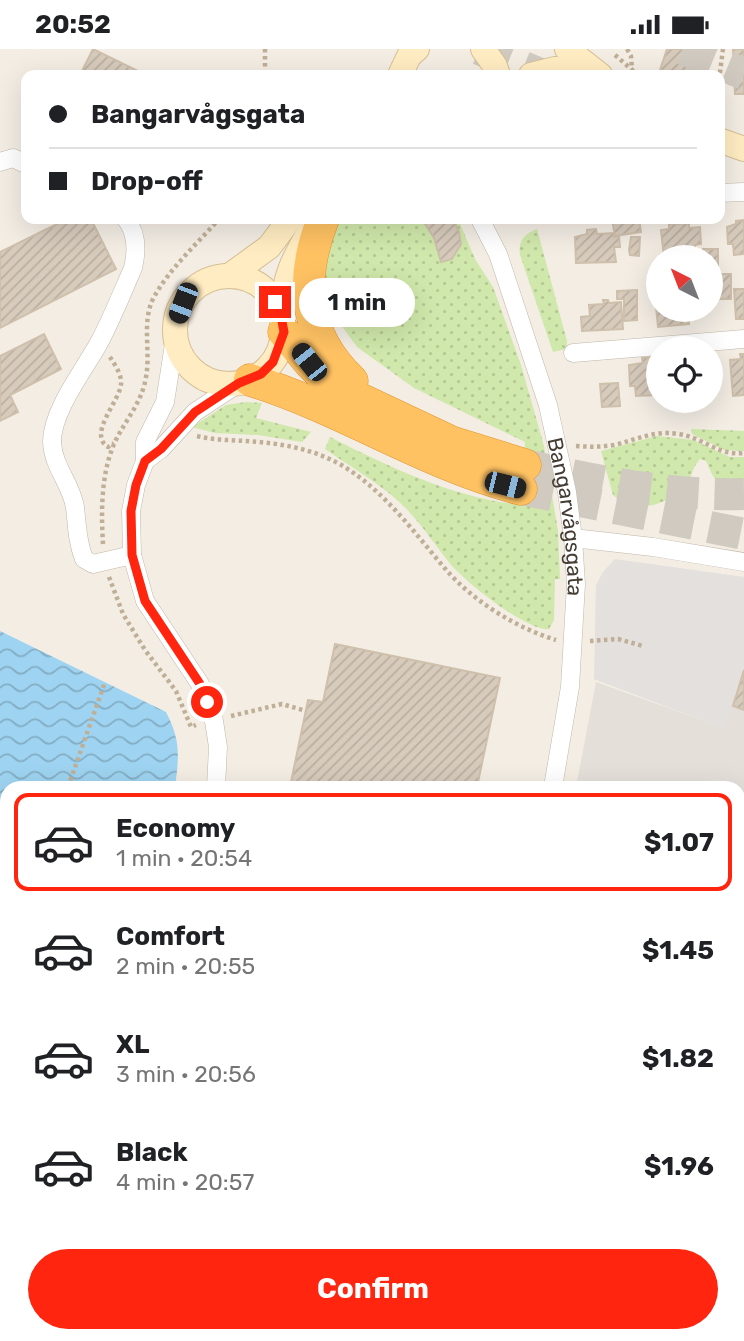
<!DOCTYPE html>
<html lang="en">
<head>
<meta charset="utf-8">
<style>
  body { margin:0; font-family:Rubik,sans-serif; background:#f2f2f2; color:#202124; height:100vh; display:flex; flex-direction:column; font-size:26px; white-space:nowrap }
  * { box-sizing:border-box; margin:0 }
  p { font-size:23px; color:#757577 }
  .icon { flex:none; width:38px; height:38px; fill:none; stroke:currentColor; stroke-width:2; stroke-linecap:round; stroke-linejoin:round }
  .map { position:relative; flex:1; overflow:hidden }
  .drawer { position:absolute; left:0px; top:732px; width:746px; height:562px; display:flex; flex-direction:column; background:#fff; border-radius:21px 21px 0 0; box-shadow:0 7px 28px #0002 }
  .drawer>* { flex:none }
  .banner { position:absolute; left:21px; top:21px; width:704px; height:154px; border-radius:14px; box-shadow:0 7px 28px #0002; display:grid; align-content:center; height:154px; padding:0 28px; background:#fff }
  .needle { width:46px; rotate:318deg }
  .tools { position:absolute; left:646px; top:196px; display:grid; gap:14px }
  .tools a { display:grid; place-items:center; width:77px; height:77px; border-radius:50%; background:#fff; box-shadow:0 7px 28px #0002; font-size:35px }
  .end { position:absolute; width:32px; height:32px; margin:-16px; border:9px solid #ff250f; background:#fff; box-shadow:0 0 0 4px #fff }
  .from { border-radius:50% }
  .bubble { position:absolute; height:49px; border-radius:24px; background:#fff; box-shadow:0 7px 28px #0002; font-size:23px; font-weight:700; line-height:49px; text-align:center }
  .car { position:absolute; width:21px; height:42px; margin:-21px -10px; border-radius:9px; box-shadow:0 0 5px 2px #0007; background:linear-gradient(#222 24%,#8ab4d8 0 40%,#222 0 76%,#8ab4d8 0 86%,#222 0) }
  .banner b { display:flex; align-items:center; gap:24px; height:66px; font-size:26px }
  .banner b+b { border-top:2px solid #e0e0e0 }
  .banner i { width:18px; height:18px; background:#202124 }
  ul { padding:12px 0 0; list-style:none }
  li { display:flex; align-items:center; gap:21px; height:98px; margin:0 14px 10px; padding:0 14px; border:4px solid transparent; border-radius:14px }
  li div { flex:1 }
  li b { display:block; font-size:26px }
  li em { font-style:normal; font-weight:700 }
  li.on { border-color:#ff250f }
  li>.icon { width:63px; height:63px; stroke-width:1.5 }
  .button { display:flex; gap:14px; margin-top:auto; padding:14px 28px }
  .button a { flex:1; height:80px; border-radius:42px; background:#ff250f; color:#fff; font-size:28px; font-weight:700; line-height:80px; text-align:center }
  .status { display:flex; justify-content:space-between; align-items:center; height:49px; padding:0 35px; background:#fff; direction:ltr }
  .status svg { height:19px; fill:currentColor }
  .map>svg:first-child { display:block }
</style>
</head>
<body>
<div class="status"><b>20:52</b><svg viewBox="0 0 49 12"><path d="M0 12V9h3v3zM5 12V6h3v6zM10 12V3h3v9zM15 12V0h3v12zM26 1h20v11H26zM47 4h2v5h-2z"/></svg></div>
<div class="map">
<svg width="744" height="1292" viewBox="0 0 744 1292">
  <defs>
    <pattern id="grass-dots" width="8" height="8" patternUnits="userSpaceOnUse" patternTransform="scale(1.75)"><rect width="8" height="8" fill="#d0e8ab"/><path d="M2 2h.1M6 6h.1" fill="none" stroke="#b4c894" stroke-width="1.8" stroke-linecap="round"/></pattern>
    <pattern id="water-waves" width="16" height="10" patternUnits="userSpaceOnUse" patternTransform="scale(1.75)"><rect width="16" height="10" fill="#9ed4f1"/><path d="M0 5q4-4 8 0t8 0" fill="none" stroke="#83adc4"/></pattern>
    <pattern id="building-hatch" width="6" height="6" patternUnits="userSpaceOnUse" patternTransform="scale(1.75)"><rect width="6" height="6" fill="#d7cbbc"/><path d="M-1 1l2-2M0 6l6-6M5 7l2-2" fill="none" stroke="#baafa2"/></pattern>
  </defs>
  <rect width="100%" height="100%" fill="#f3ede4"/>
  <!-- industrial -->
  <path fill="#e4dfd9" d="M744,616V1292H485L486,1286H738V738H576L596,633L724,679Z"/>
  <!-- grass -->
  <g fill="url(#grass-dots)">
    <path d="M339,170H458L475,210L493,238L521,316L544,397L558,482L560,530H555L554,571L549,580C529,584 461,530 448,512C431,491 417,468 396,450C374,431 348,416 325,400L330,388C391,419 452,448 520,456L525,393L414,339L357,298L320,247L327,192Z"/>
    <path d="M537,180L567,292V300L553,303L520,206C518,192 524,185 537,180Z"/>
    <path d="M246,353L262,354L256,369L311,383L302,393L258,386L215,384L192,378L226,356Z"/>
    <path d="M691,380L744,382V402L724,401L692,385Z"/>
    <path d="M657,387L693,391L730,408H744V438L731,444C717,439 712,425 706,412L700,410C693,418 692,426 687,434C675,451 647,463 627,455C622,453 617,449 613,446L601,402Z"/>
  </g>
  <!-- parking -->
  <g fill="#e3e0dd">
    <path d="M615,510L744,528V616L725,680L594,630L596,536L603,523Z"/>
    <path d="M7,1236V1286H162L160,1292H0V1246Z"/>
  </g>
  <!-- water -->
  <path fill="url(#water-waves)" d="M0,582L166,663C181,692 179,707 175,738H7V974L0,973Z"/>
  <!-- building -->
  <g fill="url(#building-hatch)" stroke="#cfc0ac" stroke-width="2">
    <path d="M93,0L146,26H80Z"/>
    <path d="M667,0H691L690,2L707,7L700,26H666L667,23L660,21Z"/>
    <path d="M733,0H744V45H735Z"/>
    <path d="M67,170H91L116,220L0,279V203Z"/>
    <path d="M422,170H453L459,183L461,195L452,210L441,213L434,189Z"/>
    <path d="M612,170H639L641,183L615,187Z"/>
    <path d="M744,171V205L734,206L733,195H728L727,178L736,175V172Z"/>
    <path d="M689,174V179L700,178L701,195L695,196V208H664L661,181L669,180V175Z"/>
    <path d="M596,180L597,185L614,184V188L619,187L620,198H614L616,213L576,214L575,188L587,185V181Z"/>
    <path d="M631,188H640L639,207L630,206L629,201Z"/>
    <path d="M703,200H718V223H710V208H703Z"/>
    <path d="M717,225L718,250L710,251V226Z"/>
    <path d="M717,225H731V250H718Z"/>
    <path d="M734,240H744V270H736Z"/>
    <path d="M637,241V271L624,272V250H617V242Z"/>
    <path d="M655,247H658V261H695L688,262L689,275L658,278Z"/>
    <path d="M603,251H608L609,254L621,253L623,280L582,282L581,268L590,267L589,256L604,255Z"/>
    <path d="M44,285L61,320L10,346L18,363L0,372V307Z"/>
    <path d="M740,305H744V346L733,347L730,311L741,310Z"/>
    <path d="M651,308V310H657L658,313V346L636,347L635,337H630L629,316L643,314L642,309Z"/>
    <path d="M618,334L620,357L602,358L600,335Z"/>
    <path d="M335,595L500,629L477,738H290L308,651L323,653Z"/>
    <path d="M744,621V661L733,657Z"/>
    <path d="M744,842V1162L741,1150H738V844Z"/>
    <path d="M744,1256V1292H737L735,1286H738V1258Z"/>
    <path d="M488,1286H518L517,1292H487Z"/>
  </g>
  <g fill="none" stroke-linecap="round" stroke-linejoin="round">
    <!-- highway-tunnel -->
    <g stroke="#d0cac1" stroke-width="32" stroke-dasharray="32 16" stroke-linecap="butt">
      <path d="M479,0L543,26"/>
      <path d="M683,0L744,25"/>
      <path d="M525,416C597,432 670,447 744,445"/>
      <path d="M521,440L744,485"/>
    </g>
    <defs>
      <path id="lane" d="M0,1109L7,1099"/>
      <g id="street">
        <path d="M0,113L13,109L26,115"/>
        <path d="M719,144L744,143"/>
        <path d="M126,170C137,184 137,202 133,219C122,244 112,269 100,292C85,320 52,361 52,393C53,418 71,434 75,458C77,476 77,492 84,510L93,515L132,506"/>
        <path id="s1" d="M480,170L498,205L548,356L567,443L573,489L576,535L570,638L553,738"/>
        <path d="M175,289L165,353L145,393V412L136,436L131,462L132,506L145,552L200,635L214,672L218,698L216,738"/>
        <path d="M573,304L744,290"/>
        <path d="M145,412L161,400L195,363L239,334"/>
        <path d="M573,489L653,498L744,513"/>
        <path d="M0,1192L7,1179"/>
        <path d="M457,1292V1286"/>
      </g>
      <g id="secondary">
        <path d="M483,0L495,17L498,26"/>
        <path d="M567,0L600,26"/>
        <path d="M400,26L409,7L417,0"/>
        <path d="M531,26L555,20L597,26"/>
        <path d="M719,91L744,100"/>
        <path d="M229,227L269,198L290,170"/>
        <circle cx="229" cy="281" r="54"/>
        <path d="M281,267C284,227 293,210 313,177"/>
      </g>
      <g id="highway">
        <path d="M323,170C299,231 303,285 352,332"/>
        <path d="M284,283L309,313L326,330L345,343L451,393L525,416"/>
        <path d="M250,331C344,360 426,416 521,440"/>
      </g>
    </defs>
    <!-- lane casing -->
    <use href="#lane" stroke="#c1b7aa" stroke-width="10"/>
    <!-- street casing -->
    <use href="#street" stroke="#c1b7aa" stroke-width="19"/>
    <!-- secondary casing -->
    <use href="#secondary" stroke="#d4bf93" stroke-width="26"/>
    <!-- highway casing -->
    <use href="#highway" stroke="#e19530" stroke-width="33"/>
    <!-- path -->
    <g stroke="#c0af97" stroke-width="4.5" stroke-dasharray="3.5 3.5" stroke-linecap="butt">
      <path d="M265,0V26"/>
      <path d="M627,0L631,7L632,20"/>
      <path d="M615,6L638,26"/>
      <path d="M719,31L723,0"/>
      <path d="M110,308C115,316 122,326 121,335C120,352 87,385 108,398L114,394"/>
      <path d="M197,387C213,391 229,391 245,392C279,394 312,399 343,417C386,443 416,486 448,523C476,554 517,579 556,591"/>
      <path d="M576,397C589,398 601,398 614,396C636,391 654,381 678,385C703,388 717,407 744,404"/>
      <path d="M103,495C101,462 101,426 114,395C125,371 142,354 146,328C151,302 141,272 154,248C170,219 197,195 219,170"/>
      <path d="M109,528L123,565L145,601L176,642L191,678L196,676"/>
      <path d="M590,592L618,590L643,597"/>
      <path d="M231,667L282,655L306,662"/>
      <path d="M68,738L105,633"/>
      <path d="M0,913L7,879"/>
      <path d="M284,1292L287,1287L296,1290L304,1286"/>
      <path d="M325,1292V1286"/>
    </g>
    <!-- lane -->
    <use href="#lane" stroke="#fff" stroke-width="9"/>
    <!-- street -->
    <use href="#street" stroke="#fff" stroke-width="18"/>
    <!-- secondary -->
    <use href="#secondary" stroke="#ffecc2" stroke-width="24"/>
    <!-- highway -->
    <use href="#highway" stroke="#ffc263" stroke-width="32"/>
  </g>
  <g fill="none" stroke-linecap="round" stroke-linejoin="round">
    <!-- route -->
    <path stroke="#ff250f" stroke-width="9" d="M207,653L200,635L145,552L132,506L131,462L136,436L145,412L161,400L195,363L239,334L261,325L273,313L284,283L281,267L275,253"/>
  </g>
  <g text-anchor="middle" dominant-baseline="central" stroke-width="7" stroke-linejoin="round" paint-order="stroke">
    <!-- street labels -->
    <g font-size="21" fill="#453d34" stroke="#fff">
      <text stroke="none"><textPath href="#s1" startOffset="312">Bangarvågsgata</textPath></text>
    </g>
  </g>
</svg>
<div class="tools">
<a><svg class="needle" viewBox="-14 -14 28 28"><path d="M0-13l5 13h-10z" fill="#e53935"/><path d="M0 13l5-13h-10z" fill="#757577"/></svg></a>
<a><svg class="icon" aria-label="locate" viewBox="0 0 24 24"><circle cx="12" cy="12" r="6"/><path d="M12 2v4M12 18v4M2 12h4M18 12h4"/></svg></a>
</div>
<i class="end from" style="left:207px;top:653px"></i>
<i class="end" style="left:275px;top:253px"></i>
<div class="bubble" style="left:299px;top:229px;width:116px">1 min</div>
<i class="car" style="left:183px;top:254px;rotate:201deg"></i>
<i class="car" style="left:309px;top:313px;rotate:321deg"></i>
<i class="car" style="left:505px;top:436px;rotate:104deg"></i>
<div class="banner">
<b><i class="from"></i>Bangarvågsgata</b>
<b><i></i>Drop-off</b>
</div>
<section class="drawer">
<ul>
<li class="on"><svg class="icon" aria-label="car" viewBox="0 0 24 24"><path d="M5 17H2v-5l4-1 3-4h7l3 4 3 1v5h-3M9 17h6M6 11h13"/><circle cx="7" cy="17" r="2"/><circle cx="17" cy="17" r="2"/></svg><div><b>Economy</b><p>1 min · 20:54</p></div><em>$1.07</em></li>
<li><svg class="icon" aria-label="car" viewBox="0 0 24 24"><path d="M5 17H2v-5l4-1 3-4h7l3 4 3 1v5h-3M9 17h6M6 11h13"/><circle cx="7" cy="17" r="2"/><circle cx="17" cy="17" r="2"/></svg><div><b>Comfort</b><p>2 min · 20:55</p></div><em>$1.45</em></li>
<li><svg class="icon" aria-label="car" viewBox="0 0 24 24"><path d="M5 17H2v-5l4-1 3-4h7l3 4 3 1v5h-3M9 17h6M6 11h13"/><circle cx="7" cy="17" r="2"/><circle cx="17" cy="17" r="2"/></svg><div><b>XL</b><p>3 min · 20:56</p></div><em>$1.82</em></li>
<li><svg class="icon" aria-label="car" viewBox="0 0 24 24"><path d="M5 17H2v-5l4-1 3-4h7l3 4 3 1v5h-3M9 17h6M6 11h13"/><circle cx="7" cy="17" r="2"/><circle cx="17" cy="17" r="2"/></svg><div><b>Black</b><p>4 min · 20:57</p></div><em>$1.96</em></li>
</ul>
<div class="button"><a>Confirm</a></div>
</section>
</div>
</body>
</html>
